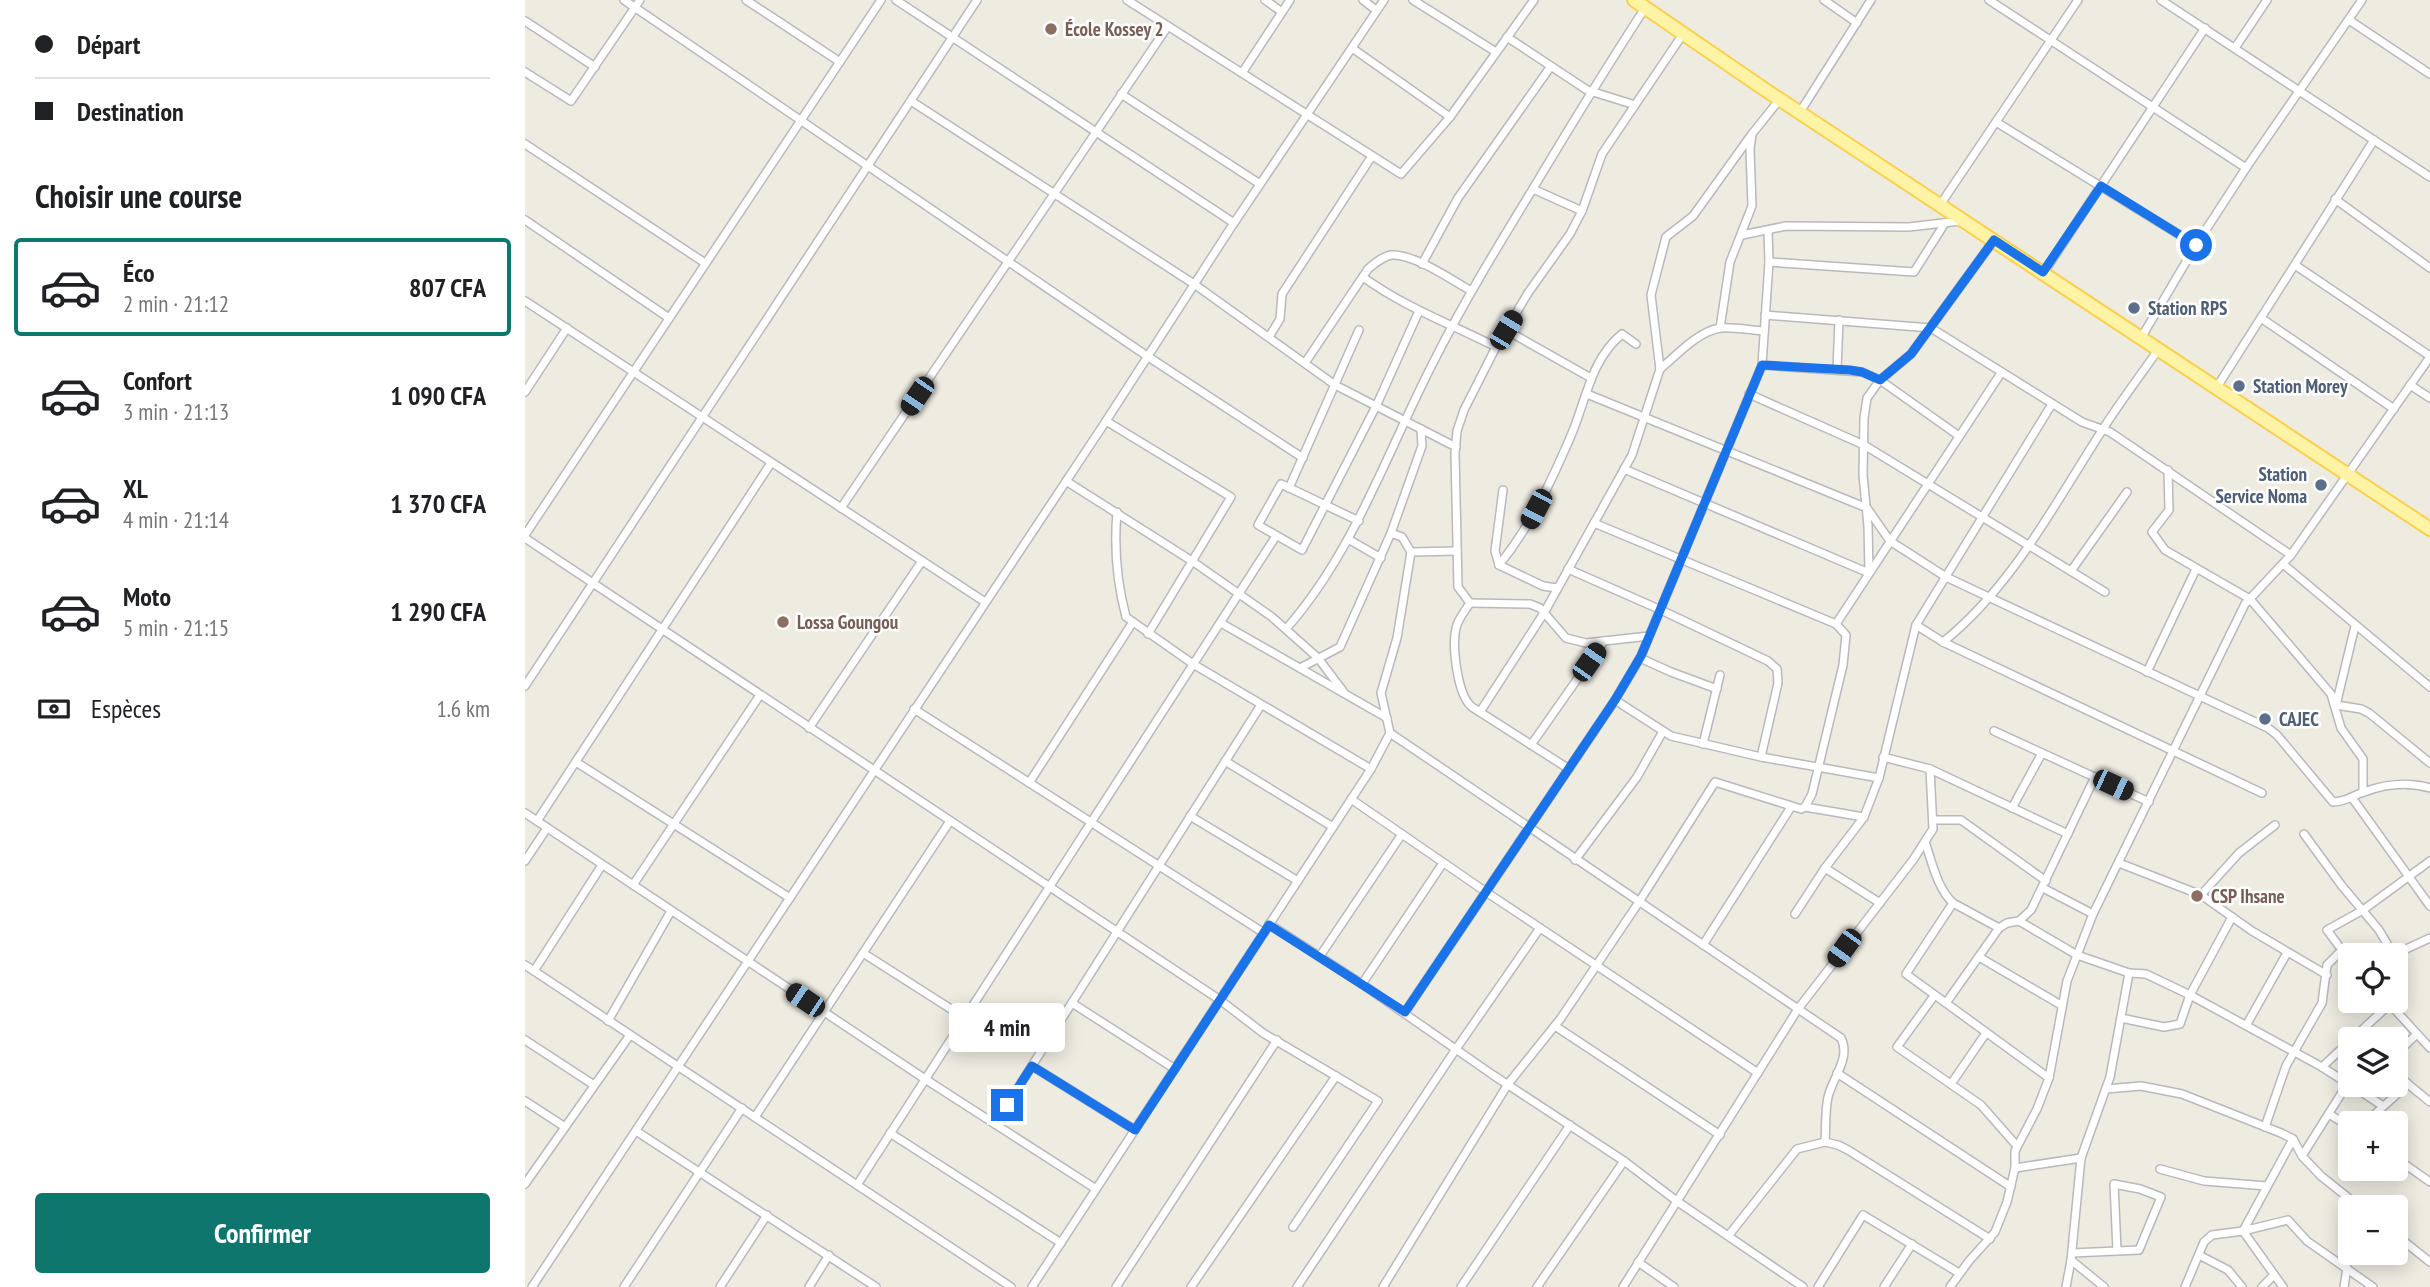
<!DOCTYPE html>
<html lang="fr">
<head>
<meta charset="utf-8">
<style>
  body { margin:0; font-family:"PT Sans Narrow",sans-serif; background:#f2f2f2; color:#202124; height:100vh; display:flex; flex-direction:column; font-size:26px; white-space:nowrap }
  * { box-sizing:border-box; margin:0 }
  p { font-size:23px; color:#757577 }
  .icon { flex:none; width:38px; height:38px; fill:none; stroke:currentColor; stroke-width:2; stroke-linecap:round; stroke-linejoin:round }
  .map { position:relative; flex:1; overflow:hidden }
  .panel { display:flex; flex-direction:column; background:#fff; width:525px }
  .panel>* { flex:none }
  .hud { display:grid; align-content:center; height:154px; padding:0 35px; background:#fff }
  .controls { position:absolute; left:1813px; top:943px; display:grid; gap:14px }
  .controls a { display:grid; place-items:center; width:70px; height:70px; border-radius:7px; background:#fff; box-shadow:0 4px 18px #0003; font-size:35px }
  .end { position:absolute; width:32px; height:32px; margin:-16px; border:9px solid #1a73e8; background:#fff; box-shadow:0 0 0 4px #fff }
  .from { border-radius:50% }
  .bubble { position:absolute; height:49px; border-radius:7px; background:#fff; box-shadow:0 4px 18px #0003; font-size:23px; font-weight:700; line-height:49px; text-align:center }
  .car { position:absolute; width:21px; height:42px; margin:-21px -10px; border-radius:9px; box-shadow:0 0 5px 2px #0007; background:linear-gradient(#222 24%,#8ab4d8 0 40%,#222 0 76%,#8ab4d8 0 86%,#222 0) }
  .hud b { display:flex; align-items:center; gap:24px; height:66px; font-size:26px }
  .hud b+b { border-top:2px solid #e0e0e0 }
  .hud i { width:18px; height:18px; background:#202124 }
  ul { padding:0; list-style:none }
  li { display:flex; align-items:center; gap:21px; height:98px; margin:0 14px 10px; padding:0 21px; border:4px solid transparent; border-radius:7px }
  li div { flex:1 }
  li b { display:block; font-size:26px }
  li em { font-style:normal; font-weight:700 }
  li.selected { border-color:#0f766e }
  li>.icon { width:63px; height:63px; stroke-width:1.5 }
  h2 { padding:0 35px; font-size:32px; line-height:84px }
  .pay { display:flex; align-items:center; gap:18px; height:77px; padding:0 35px; font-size:26px }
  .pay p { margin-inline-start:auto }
  .primary-button { display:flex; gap:14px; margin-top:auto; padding:14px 35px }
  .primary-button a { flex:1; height:80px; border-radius:7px; background:#0f766e; color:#fff; font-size:28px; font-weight:700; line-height:80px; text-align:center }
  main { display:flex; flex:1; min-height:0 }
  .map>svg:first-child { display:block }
</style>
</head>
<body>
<main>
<section class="panel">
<div class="hud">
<b><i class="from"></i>Départ</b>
<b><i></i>Destination</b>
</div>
<h2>Choisir une course</h2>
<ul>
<li class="selected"><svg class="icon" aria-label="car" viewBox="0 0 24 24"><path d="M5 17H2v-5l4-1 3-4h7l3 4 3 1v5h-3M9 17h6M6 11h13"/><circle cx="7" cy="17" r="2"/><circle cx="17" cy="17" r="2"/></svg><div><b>Éco</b><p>2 min · 21:12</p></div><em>807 CFA</em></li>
<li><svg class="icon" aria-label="car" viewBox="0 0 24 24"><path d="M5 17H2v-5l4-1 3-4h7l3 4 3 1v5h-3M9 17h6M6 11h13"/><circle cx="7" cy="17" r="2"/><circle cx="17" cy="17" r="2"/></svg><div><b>Confort</b><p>3 min · 21:13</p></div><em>1 090 CFA</em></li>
<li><svg class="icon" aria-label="car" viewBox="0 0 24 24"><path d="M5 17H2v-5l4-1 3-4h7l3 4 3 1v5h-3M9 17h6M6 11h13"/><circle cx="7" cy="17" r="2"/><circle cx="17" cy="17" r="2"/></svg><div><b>XL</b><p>4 min · 21:14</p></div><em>1 370 CFA</em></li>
<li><svg class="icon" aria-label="car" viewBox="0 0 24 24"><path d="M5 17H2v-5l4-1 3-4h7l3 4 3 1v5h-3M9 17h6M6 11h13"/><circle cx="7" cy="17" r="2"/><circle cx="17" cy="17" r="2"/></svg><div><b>Moto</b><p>5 min · 21:15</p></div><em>1 290 CFA</em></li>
</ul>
<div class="pay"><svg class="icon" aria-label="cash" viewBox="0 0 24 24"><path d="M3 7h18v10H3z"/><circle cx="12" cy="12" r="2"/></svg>Espèces<p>1.6 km</p></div>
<div class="primary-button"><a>Confirmer</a></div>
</section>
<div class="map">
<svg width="1905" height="1287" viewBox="0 0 1905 1287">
  <rect width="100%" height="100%" fill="#eeebe1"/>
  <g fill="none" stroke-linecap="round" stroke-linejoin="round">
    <defs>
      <g id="street">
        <path d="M99,0L622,356L778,458"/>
        <path d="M221,0L315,62"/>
        <path d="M371,0L709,223"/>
        <path d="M602,0L876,174L925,117L1009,0"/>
        <path d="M740,0L757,12"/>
        <path d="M838,0L851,10"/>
        <path d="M888,0L971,52"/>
        <path d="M1299,0L1332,23"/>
        <path d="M1464,0L1721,168"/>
        <path d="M1636,0L1905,177"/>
        <path d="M1824,20L1905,74"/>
        <path d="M0,21L70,67"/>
        <path d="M982,37L1062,90L1110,105"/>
        <path d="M827,48L925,117"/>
        <path d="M1710,48L1742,0"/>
        <path d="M0,72L46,101L115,0"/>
        <path d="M717,73L765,0"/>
        <path d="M596,94L735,184"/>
        <path d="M386,101L669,284L810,385L931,447"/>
        <path d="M1275,112L1346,0"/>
        <path d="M1471,122L1671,245"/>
        <path d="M0,144L180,263"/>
        <path d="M1008,189L1057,211"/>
        <path d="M1810,199L1905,268"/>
        <path d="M1415,205L1553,0"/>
        <path d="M0,220L144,318"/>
        <path d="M1217,235L1261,226L1384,227L1435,221"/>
        <path d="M1244,262L1389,272L1420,223"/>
        <path d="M897,264L933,198L1026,66"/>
        <path d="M1770,265L1905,356"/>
        <path d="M1519,272L1680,28"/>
        <path d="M838,277C879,307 926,324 971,347"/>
        <path d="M0,301L460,602"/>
        <path d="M1240,315L1406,328L1557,422L1585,432L1766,555"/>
        <path d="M1736,318L1869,409"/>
        <path d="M1195,328L1205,262L1227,206L1225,149L1227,134L1255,99"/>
        <path d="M981,330L1066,378"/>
        <path d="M744,337L755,319L757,294L847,156"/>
        <path d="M1616,338L1671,245L1721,168L1837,0"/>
        <path d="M780,363L843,269C850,263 857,257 866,255C888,253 927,280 946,291"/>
        <path d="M1237,365L1337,372L1355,380L1434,436"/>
        <path d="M1135,369C1152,355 1172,332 1195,328C1208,327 1225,330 1239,331"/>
        <path d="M1312,370L1314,320"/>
        <path d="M1885,385L1905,398"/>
        <path d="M1692,387L1849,140"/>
        <path d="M0,392L42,328"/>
        <path d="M1062,394L1342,508L1365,541L1421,577L1743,728L1752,735L1808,802C1824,801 1826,796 1839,792C1860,784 1884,782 1905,788"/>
        <path d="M1224,394L1339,445L1580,592"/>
        <path d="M581,421L706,497L623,634"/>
        <path d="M1099,469L1344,573L1343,526L1338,475L1339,418L1342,398L1355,380L1386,354L1469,240"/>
        <path d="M1643,470L1644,510L1627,532L1640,550L1725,599L1806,694L1816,728L1838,759V792"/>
        <path d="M541,481L667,561L747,617L793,658L818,691"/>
        <path d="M764,488L834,330"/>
        <path d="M316,508L643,26"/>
        <path d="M592,512C589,546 592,583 601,617L668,664L846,769"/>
        <path d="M834,521C808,509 782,496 756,484L733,525L777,550L847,414L853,402L894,311"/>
        <path d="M0,535L356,0"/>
        <path d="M0,538L695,1000L738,1033L853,1101L768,1227"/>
        <path d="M823,539L856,558"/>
        <path d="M886,552L932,551"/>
        <path d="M1758,564L1905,687"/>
        <path d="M974,565C1005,527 1025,484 1045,438C1061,402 1065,360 1097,334L1111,344"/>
        <path d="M974,565L970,551L978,490"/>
        <path d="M974,565L1018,586L1032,588"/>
        <path d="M1043,569L1136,610L1243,661L1252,669L1253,683L1236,757"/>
        <path d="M1546,571L1602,492"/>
        <path d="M945,603L1005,604L1015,608L1041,638L1061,643L1124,636"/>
        <path d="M696,623L862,718"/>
        <path d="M1311,624L1476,373"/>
        <path d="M1391,625L1418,642L1737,793"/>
        <path d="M1830,626L1811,705L1836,709L1844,713L1905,763"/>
        <path d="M761,629C830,551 863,449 911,357C940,300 973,246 1006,192C1043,130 1081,68 1120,8"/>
        <path d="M1418,642C1488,586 1530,503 1578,429C1595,402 1615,376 1633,350"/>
        <path d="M1115,658L1146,672L1192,689"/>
        <path d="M777,667L815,647L866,533L897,446L896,429"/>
        <path d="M1622,672L1671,569"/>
        <path d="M0,686L452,0"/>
        <path d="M1090,700L1146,736L1236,757L1354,778"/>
        <path d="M389,709L739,933"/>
        <path d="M955,712L1019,613L1107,455L1135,369L1126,295L1141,237L1168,216L1227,134"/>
        <path d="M284,728L397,561"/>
        <path d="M1469,731L1624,802"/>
        <path d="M865,733L1316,1038C1326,1058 1308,1077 1303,1097C1300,1111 1301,1127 1300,1142"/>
        <path d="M1178,744L1195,675"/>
        <path d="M1006,745L1079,641"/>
        <path d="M1358,757L1405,769L1543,834"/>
        <path d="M700,761L808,827"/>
        <path d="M51,762L265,898"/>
        <path d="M1044,769L947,707C932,695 927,646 931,628C933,619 940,611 945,603L933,587L930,453L932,431L939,410L971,347L1003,293L1045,234L1057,211L1077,154L1158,34"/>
        <path d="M504,783L608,622"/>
        <path d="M826,799L961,892L1233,1073"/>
        <path d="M1828,799L1905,906"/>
        <path d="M1280,807L1339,817"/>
        <path d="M1487,808L1517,753"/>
        <path d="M0,813L400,1079L571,1189"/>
        <path d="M665,816L773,881"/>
        <path d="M1408,820H1436L1521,881"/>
        <path d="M12,821L246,463"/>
        <path d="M1779,834L1817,886L1854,930L1868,954"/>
        <path d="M1400,842C1407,862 1412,888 1428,903L1474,928"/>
        <path d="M1050,860L1112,777L1137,733"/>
        <path d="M0,861L22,828"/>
        <path d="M1594,863L1676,895L1727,931L1802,975"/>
        <path d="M1300,868L1355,903"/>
        <path d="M108,885L235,695"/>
        <path d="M1518,888L1568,914"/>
        <path d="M1676,895L1714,853L1750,825"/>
        <path d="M1428,903L1381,974L1524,1078"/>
        <path d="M1270,914L1300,868L1339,817L1354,778L1391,625L1527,404"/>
        <path d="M1494,921L1552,955L1604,973L1621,974L1665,995L1797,1067L1825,1085"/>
        <path d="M744,924L837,984L968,1075L1099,1161L1153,1202L1278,1287"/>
        <path d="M1178,945L1266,807"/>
        <path d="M338,953L440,1018"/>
        <path d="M795,956L877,834"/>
        <path d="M1866,956L1905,938"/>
        <path d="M1454,957L1536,1005"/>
        <path d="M1825,961L1802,930L1838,910L1905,861"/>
        <path d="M0,965L486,1287"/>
        <path d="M9,971L77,865"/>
        <path d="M837,984L918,863"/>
        <path d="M1409,996L1372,1047L1456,1105L1492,1146"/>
        <path d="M1862,1001L1905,1048"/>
        <path d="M547,1003L650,1069"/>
        <path d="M1421,1003L1474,928L1482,923L1494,921L1506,910L1570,777"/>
        <path d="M880,1012L1090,700L1116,656L1237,365L1244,262L1243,230"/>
        <path d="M1596,1018L1639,1027L1655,1024L1665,995L1707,917"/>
        <path d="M83,1021L146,911"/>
        <path d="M1722,1024L1762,953"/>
        <path d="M1030,1026L1195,1135"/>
        <path d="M0,1040L69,1085"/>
        <path d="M1826,1040L1865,1004"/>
        <path d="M1871,1054L1892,1034"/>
        <path d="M507,1066L610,1130"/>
        <path d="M1797,1067L1825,1041"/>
        <path d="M1312,1073L1486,1187"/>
        <path d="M1426,1084L1461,1033"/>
        <path d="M1883,1084L1905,1102"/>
        <path d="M1826,1085L1858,1106"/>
        <path d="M1581,1089L1616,1086L1657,1094L1756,1133L1768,1139L1777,1156L1796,1176L1836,1208"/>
        <path d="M0,1101L40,1127"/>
        <path d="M1804,1114L1825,1127"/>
        <path d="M230,1117L425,821"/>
        <path d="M470,1124L736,705"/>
        <path d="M1839,1124L1883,1084L1871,1072"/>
        <path d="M1740,1127L1761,1066L1797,1003L1802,965L1816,951"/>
        <path d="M111,1131L351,1287"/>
        <path d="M365,1133L536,1243"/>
        <path d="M1777,1156L1823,1083"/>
        <path d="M1871,1158L1905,1182"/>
        <path d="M1490,1168L1556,1158"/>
        <path d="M1635,1169L1679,1181L1742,1186"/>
        <path d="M0,1184L105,1035"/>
        <path d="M332,1185L751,536"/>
        <path d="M1718,1231L1768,1139"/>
        <path d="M1718,1231L1758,1287"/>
        <path d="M1204,1235L1272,1149L1300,1142L1313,1145L1323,1150L1465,1239"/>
        <path d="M1871,1235L1905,1262"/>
        <path d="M1547,1253L1614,1250L1636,1197L1615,1189L1589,1184L1592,1250"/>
        <path d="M1674,1255L1703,1270L1717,1287"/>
        <path d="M1113,1262L1149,1287"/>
        <path d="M7,1287L581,421L705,229L859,0"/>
        <path d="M99,1287L217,1108"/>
        <path d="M195,1287L242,1215"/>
        <path d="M284,1287L304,1255"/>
        <path d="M507,1287L846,769L865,733L856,693L872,638L886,552L877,537L866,533"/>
        <path d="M591,1287L752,1040"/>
        <path d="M666,1287L811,1076"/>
        <path d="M772,1287L931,1049L1015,928"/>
        <path d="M858,1287L983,1084L1036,1018L1114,902L1190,782L1276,809L1280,807L1287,794L1318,665L1321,635L1311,624L1069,523"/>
        <path d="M936,1287L1045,1125"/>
        <path d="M1012,1287L1099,1161"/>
        <path d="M1098,1287L1273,1009L1388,860L1408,829L1405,769"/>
        <path d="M1293,1287L1338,1215L1434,1273"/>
        <path d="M1359,1287L1387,1244"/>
        <path d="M1425,1287L1444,1261L1470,1232L1482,1202L1490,1168V1151L1512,1109L1524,1078L1542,981L1568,914L1720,604L1766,555L1905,357"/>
        <path d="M1541,1287L1546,1260"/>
        <path d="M1579,1287L1546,1260L1556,1158L1585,1077L1604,973"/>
        <path d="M1660,1287L1679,1242L1687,1235L1718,1231L1763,1220L1782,1241L1848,1287"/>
        <path d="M1737,1287L1749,1275"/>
        <path d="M1819,1287L1822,1268"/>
      </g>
      <path id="primary" d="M1109,0L1242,91L1905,529"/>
    </defs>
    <!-- street casing -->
    <use href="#street" stroke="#b7b9bf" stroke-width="10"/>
    <!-- primary casing -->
    <use href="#primary" stroke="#fbd04d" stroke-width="16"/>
    <!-- street -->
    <use href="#street" stroke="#fff" stroke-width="7"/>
    <!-- primary -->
    <use href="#primary" stroke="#fff4a5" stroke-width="12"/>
  </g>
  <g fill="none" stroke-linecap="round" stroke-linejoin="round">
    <!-- route -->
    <path stroke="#1a73e8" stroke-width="9" d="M482,1105L507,1066L610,1130L744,925L880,1012L1090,700L1116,656L1237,365L1325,370L1337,372L1355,380L1386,354L1469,240L1518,272L1576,186L1671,245"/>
  </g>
  <!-- markers -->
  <g fill="#8d6e63" stroke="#fff" stroke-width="2.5">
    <circle cx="526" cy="29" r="7"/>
    <circle cx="258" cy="622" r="7"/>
    <circle cx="1672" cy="896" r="7"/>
  </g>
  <g fill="#5c6f8a" stroke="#fff" stroke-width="2.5">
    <circle cx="1609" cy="308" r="7"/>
    <circle cx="1714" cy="386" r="7"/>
    <circle cx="1796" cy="485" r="7"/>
    <circle cx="1740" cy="719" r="7"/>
  </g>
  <g text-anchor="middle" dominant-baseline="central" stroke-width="5" stroke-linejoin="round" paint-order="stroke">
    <!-- education labels -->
    <g font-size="19" font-weight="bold" fill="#785e54" stroke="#fff" text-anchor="start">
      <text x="540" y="29">École Kossey 2</text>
      <text x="272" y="622">Lossa Goungou</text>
      <text x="1686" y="896">CSP Ihsane</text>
    </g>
    <!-- service labels -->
    <g font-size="19" font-weight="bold" fill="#4e5e75" stroke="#fff" text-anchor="start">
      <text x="1623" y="308">Station RPS</text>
      <text x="1728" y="386">Station Morey</text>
      <text x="1782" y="474" text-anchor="end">Station<tspan x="1782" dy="22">Service Noma</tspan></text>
      <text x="1754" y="719">CAJEC</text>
    </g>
  </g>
</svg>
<div class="controls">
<a><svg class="icon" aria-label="locate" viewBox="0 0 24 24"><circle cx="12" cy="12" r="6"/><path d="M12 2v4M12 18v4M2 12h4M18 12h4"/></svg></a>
<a><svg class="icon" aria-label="layers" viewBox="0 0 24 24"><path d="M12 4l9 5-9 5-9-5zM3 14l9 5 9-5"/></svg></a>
<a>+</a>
<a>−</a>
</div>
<i class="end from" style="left:1671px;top:245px"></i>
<i class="end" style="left:482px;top:1105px"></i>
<div class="bubble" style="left:424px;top:1003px;width:116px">4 min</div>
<i class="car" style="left:981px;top:330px;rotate:31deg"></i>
<i class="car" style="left:392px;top:396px;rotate:214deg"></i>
<i class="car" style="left:1011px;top:509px;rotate:208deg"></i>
<i class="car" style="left:1064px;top:662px;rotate:35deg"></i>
<i class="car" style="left:1588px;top:785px;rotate:115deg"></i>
<i class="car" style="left:1319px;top:948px;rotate:216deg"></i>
<i class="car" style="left:280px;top:1000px;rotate:304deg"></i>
</div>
</main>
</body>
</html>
